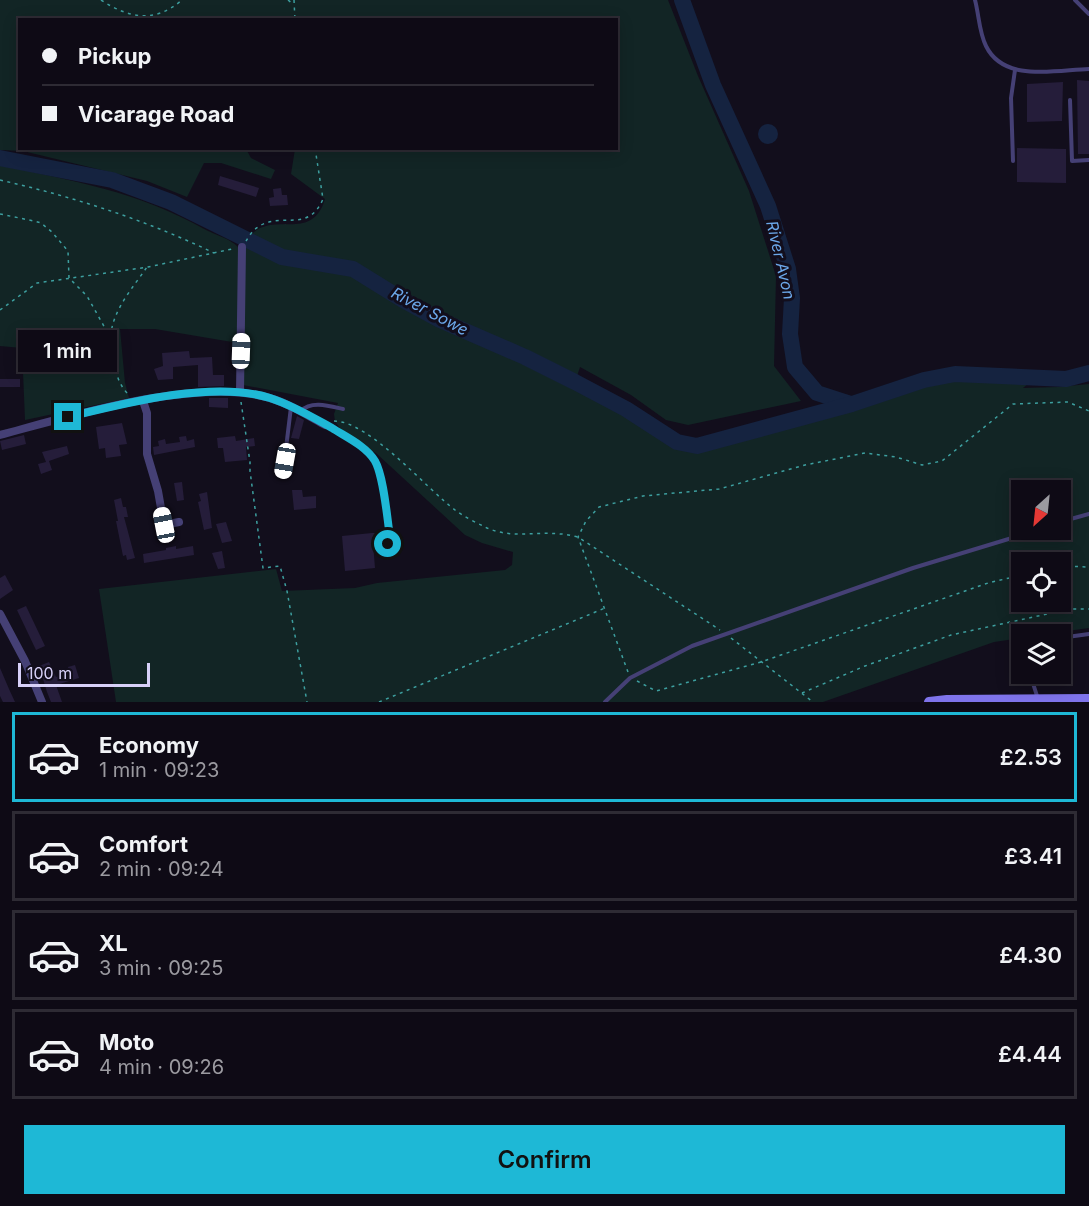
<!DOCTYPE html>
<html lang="en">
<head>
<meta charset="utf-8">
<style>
  body { margin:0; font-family:Inter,sans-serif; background:#1c1822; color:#f1f3f6; height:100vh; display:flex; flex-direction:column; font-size:22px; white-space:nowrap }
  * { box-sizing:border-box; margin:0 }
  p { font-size:20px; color:#9b9aa0 }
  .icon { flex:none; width:33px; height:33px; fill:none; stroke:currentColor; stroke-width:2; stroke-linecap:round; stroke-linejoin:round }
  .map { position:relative; height:702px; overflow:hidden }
  .sheet { display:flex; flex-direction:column; background:#0e0a15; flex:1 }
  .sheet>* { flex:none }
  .hud { position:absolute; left:18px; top:18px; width:600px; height:132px; border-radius:0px; box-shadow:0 3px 15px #0003,0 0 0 2px #2e2b34; display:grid; align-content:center; height:132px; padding:0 24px; background:#0e0a15 }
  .needle { width:39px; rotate:207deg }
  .tools { position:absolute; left:1011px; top:480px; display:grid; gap:12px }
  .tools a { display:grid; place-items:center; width:60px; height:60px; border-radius:0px; background:#0e0a15; box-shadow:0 3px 15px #0003,0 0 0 2px #2e2b34; font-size:30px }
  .scale { position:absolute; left:18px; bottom:15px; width:132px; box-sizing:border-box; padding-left:6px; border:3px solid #d7d0f8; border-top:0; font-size:16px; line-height:21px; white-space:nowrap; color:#d7d0f8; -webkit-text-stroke:4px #120e1c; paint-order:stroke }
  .end { position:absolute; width:27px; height:27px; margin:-14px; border:8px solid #1eb8d6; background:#111; box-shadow:0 0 0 3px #111 }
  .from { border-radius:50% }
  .bubble { position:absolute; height:42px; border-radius:0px; background:#0e0a15; box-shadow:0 3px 15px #0003,0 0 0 2px #2e2b34; font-size:20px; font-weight:600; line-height:42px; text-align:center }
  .car { position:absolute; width:18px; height:36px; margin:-18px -9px; border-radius:8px; box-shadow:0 0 4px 2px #0007; background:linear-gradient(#fff 24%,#345 0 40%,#fff 0 76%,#345 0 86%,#fff 0) }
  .hud b { display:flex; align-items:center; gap:21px; height:57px; font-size:22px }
  .hud b+b { border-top:2px solid #2e2b34 }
  .hud i { width:15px; height:15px; background:#f1f3f6 }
  ul { padding:10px 0 0; list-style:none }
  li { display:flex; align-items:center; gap:18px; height:90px; margin:0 12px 9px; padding:0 12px; border:3px solid #2e2b34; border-radius:0px }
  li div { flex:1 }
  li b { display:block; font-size:22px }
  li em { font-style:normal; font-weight:600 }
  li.active { border-color:#1eb8d6 }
  li>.icon { width:54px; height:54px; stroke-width:1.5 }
  .button { display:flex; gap:12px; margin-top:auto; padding:12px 24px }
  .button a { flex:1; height:69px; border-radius:0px; background:#1eb8d6; color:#111; font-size:24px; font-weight:600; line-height:69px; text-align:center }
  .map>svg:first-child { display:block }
</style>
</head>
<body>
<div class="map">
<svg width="1089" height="702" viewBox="0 0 1089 702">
  <rect width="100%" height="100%" fill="#120e1c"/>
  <!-- green -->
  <g fill="#122525" fill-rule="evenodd">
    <path d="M0,0H668L698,76L749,191L776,276L774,366L801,401L688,425L666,420L631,395L580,367L575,382L626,409L677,442L697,446L852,404L924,380L955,374L1035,378L1023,388L1058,387L1089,384V628L1046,634H1022L1021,638L994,642L823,702H116L99,589L276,569L282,591L355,588L377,583L505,570L512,565L513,552L482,543L465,535L377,454L343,433L335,421L334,414L338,403L243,385L244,244C246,241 249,236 253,233C276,212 312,242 325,199L291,174L295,149L616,148V20H20V148L246,149L251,158L275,170L271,179L221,163H204L187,197L147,181L23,151L0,150ZM1022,490H1060V530H1022ZM1022,562H1060V602H1022Z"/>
    <path d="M0,165C76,182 137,191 206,230C218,236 229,238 238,247V343L155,329H120L125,383L129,398L25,420L22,348L0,346Z"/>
  </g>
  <!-- water -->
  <circle fill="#152340" cx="768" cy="134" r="10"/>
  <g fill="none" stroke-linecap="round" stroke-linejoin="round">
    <!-- river -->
    <g stroke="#152340" stroke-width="16">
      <path d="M682,0L713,85L768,206L788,269L792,298L790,334L795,367L817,393L851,404"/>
      <path d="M0,158L112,180L171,202L282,257L353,269L403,300L440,320L525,357L575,382L626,409L677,442L697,446L852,404L924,380L955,374L1066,379L1089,373"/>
    </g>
  </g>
  <!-- building -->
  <g fill="#251d3a">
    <path d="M1077,80L1089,81V154H1078Z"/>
    <path d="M1063,82L1062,121L1027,122V84Z"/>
    <path d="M1017,148L1066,149V183L1017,182Z"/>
    <path d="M220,176L259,188L256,197L218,185Z"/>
    <path d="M281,188L282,195H287L288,205L270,206L269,198L274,197L273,189Z"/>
    <path d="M189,351L190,358L212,357L213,375H224V386L198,387V365L173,367V379L158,380L154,369L163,366L162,353Z"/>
    <rect x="0" y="379" width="20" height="8"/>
    <path d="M209,398H228V408L209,407Z"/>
    <path d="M297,416L304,420L299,439L291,438Z"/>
    <path d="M122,423L127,444L119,445L121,456L106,458L105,448L99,449L96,427Z"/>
    <path d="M24,435L26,444L2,450L0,441Z"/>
    <path d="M186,436L187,441L194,439L195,447L154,455L153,447L159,446L158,441L165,439L166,444L180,442L179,437Z"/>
    <path d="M235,436L236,441L254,438L255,446L246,447L247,460L225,462L223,448H218L217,438Z"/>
    <path d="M67,446L69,454L49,461L52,470L41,474L38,464L46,462L42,452Z"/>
    <path d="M182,482L184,500L177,501L174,483Z"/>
    <path d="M292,490H302L303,497L316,496V508L294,510Z"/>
    <path d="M207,492L212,528L204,530L198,502L201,501L199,494Z"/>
    <path d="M121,498L123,507H126L128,517H124L135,558L127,560L126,555L123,556L116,521H118L114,500Z"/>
    <path d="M226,522L232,541L222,543L216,524Z"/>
    <path d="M372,533H382L373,543L375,568L345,571L342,536Z"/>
    <path d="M176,546V549L193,546L194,555L144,563L143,554L166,550V548Z"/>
    <path d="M222,551L225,568L218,569L212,553Z"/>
    <path d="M5,575L13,590L0,599V578Z"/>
    <path d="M26,606L45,646L36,650L17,610Z"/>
    <path d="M49,662L56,677L69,673L68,667L75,665L79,678L56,685L62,702H51L47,692L39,666Z"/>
    <path d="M0,668L9,689L15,702H3L0,696Z"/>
  </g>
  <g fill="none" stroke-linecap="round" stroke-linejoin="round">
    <!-- path -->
    <g stroke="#3d9f9f" stroke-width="1.5" stroke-dasharray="3 4.5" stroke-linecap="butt">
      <path d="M101,0C130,19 155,23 182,0"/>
      <path d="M288,0L293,4"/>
      <path d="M294,0L295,20"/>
      <path d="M0,180C74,197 146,220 214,253"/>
      <path d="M0,214L34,221L41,223L52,232L68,251L69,278L87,296L110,337"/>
      <path d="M246,241C249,236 253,230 258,227C281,211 308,234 323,199L315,148"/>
      <path d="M0,310L37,283L148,267L232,249"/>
      <path d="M127,393C118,383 115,371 114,358C113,350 110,342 111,334C113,310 134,286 147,267"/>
      <path d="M241,402L250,462V471L263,568L280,566L287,591L307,702"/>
      <path d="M334,421C369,421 427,489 455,510C464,517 477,523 487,528C513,539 535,531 560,534C566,534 572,536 578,537L720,630"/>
      <path d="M1060,566L1089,567"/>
      <path d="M731,638L813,702"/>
      <path d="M628,672L578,537L586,521L599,507L643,496L719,489L805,465L865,453L896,457L922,465L942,461L1013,404L1068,402L1089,411"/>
      <path d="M637,681L656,691L761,662L988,583L1022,575"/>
      <path d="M802,693L865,666L951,635L1070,609H1089"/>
      <path d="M379,702L605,608"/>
    </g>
    <!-- lane -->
    <g stroke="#454075" stroke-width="4">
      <path d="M975,0C979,15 979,32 986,46C1004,83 1056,70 1089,69"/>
      <path d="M1075,0L1089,14"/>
      <path d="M1070,100L1072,161L1089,160"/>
      <path d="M1013,161L1011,98L1015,70"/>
      <path d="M301,411C311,400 330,406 343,409"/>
      <path d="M326,425C342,435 366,445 375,462C384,479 386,518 390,537L388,544L380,549"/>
      <path d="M283,473L291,407"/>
      <path d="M1060,522L1089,514"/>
      <path d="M1060,638L1089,634"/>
      <path d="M1030,674L1038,699"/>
      <path d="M605,702L630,678L692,646L913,568L1038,530"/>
    </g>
    <!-- street -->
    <g stroke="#454075" stroke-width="8">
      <path d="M240,392L242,247"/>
      <path d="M143,401L147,413V454L158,491L164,525L179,522"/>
      <path d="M0,435C71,416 191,379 262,396C285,401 305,414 325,425"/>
      <path d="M0,614L25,661L42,702"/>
    </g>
    <!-- secondary -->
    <path stroke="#7f74eb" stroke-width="10" d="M929,702L947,700L1089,699"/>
  </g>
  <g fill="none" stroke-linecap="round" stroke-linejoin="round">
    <!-- route -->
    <path stroke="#1eb8d6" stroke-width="8" d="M68,417C125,403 214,380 270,398C292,405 312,417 332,428C346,437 366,446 375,461C384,477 387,518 390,537L388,544"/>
  </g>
  <g text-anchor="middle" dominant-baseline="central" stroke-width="6" stroke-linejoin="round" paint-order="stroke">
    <!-- water labels -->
    <g font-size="16" font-style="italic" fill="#6ca8ea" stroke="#120e1c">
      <text transform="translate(781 260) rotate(77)">River Avon</text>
      <text transform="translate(430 311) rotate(28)">River Sowe</text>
    </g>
  </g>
</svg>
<div class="tools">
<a><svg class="needle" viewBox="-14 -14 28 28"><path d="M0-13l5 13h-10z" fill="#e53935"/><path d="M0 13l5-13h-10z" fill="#9b9aa0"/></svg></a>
<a><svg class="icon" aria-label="locate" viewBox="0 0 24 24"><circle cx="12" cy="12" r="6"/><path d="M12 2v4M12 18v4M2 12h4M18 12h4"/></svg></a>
<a><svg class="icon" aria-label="layers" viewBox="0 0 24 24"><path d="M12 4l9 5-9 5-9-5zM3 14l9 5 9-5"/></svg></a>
</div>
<div class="scale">100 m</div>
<i class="end from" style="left:388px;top:544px"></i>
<i class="end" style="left:68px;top:417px"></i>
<div class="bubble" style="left:18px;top:330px;width:99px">1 min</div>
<i class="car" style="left:241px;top:351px;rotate:2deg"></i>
<i class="car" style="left:285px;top:461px;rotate:190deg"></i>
<i class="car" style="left:164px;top:525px;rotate:349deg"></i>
<div class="hud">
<b><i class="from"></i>Pickup</b>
<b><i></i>Vicarage Road</b>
</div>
</div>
<section class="sheet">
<ul>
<li class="active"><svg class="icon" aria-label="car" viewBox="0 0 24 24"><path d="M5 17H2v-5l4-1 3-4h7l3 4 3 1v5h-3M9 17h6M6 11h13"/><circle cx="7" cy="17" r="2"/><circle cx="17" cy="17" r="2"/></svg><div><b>Economy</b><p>1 min · 09:23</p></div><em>£2.53</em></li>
<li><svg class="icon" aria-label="car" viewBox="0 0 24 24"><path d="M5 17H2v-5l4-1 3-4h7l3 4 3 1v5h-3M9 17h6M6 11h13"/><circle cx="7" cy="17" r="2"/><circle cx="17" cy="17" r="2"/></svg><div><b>Comfort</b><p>2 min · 09:24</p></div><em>£3.41</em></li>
<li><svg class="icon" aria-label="car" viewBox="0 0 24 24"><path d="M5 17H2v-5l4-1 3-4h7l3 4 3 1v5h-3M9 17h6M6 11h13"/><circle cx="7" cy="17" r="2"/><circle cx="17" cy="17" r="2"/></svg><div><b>XL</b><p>3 min · 09:25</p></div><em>£4.30</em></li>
<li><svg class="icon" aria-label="car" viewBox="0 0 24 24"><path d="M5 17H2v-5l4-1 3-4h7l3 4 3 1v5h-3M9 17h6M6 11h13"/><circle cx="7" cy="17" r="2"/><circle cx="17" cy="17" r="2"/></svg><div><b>Moto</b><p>4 min · 09:26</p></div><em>£4.44</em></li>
</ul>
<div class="button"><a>Confirm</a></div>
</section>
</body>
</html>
